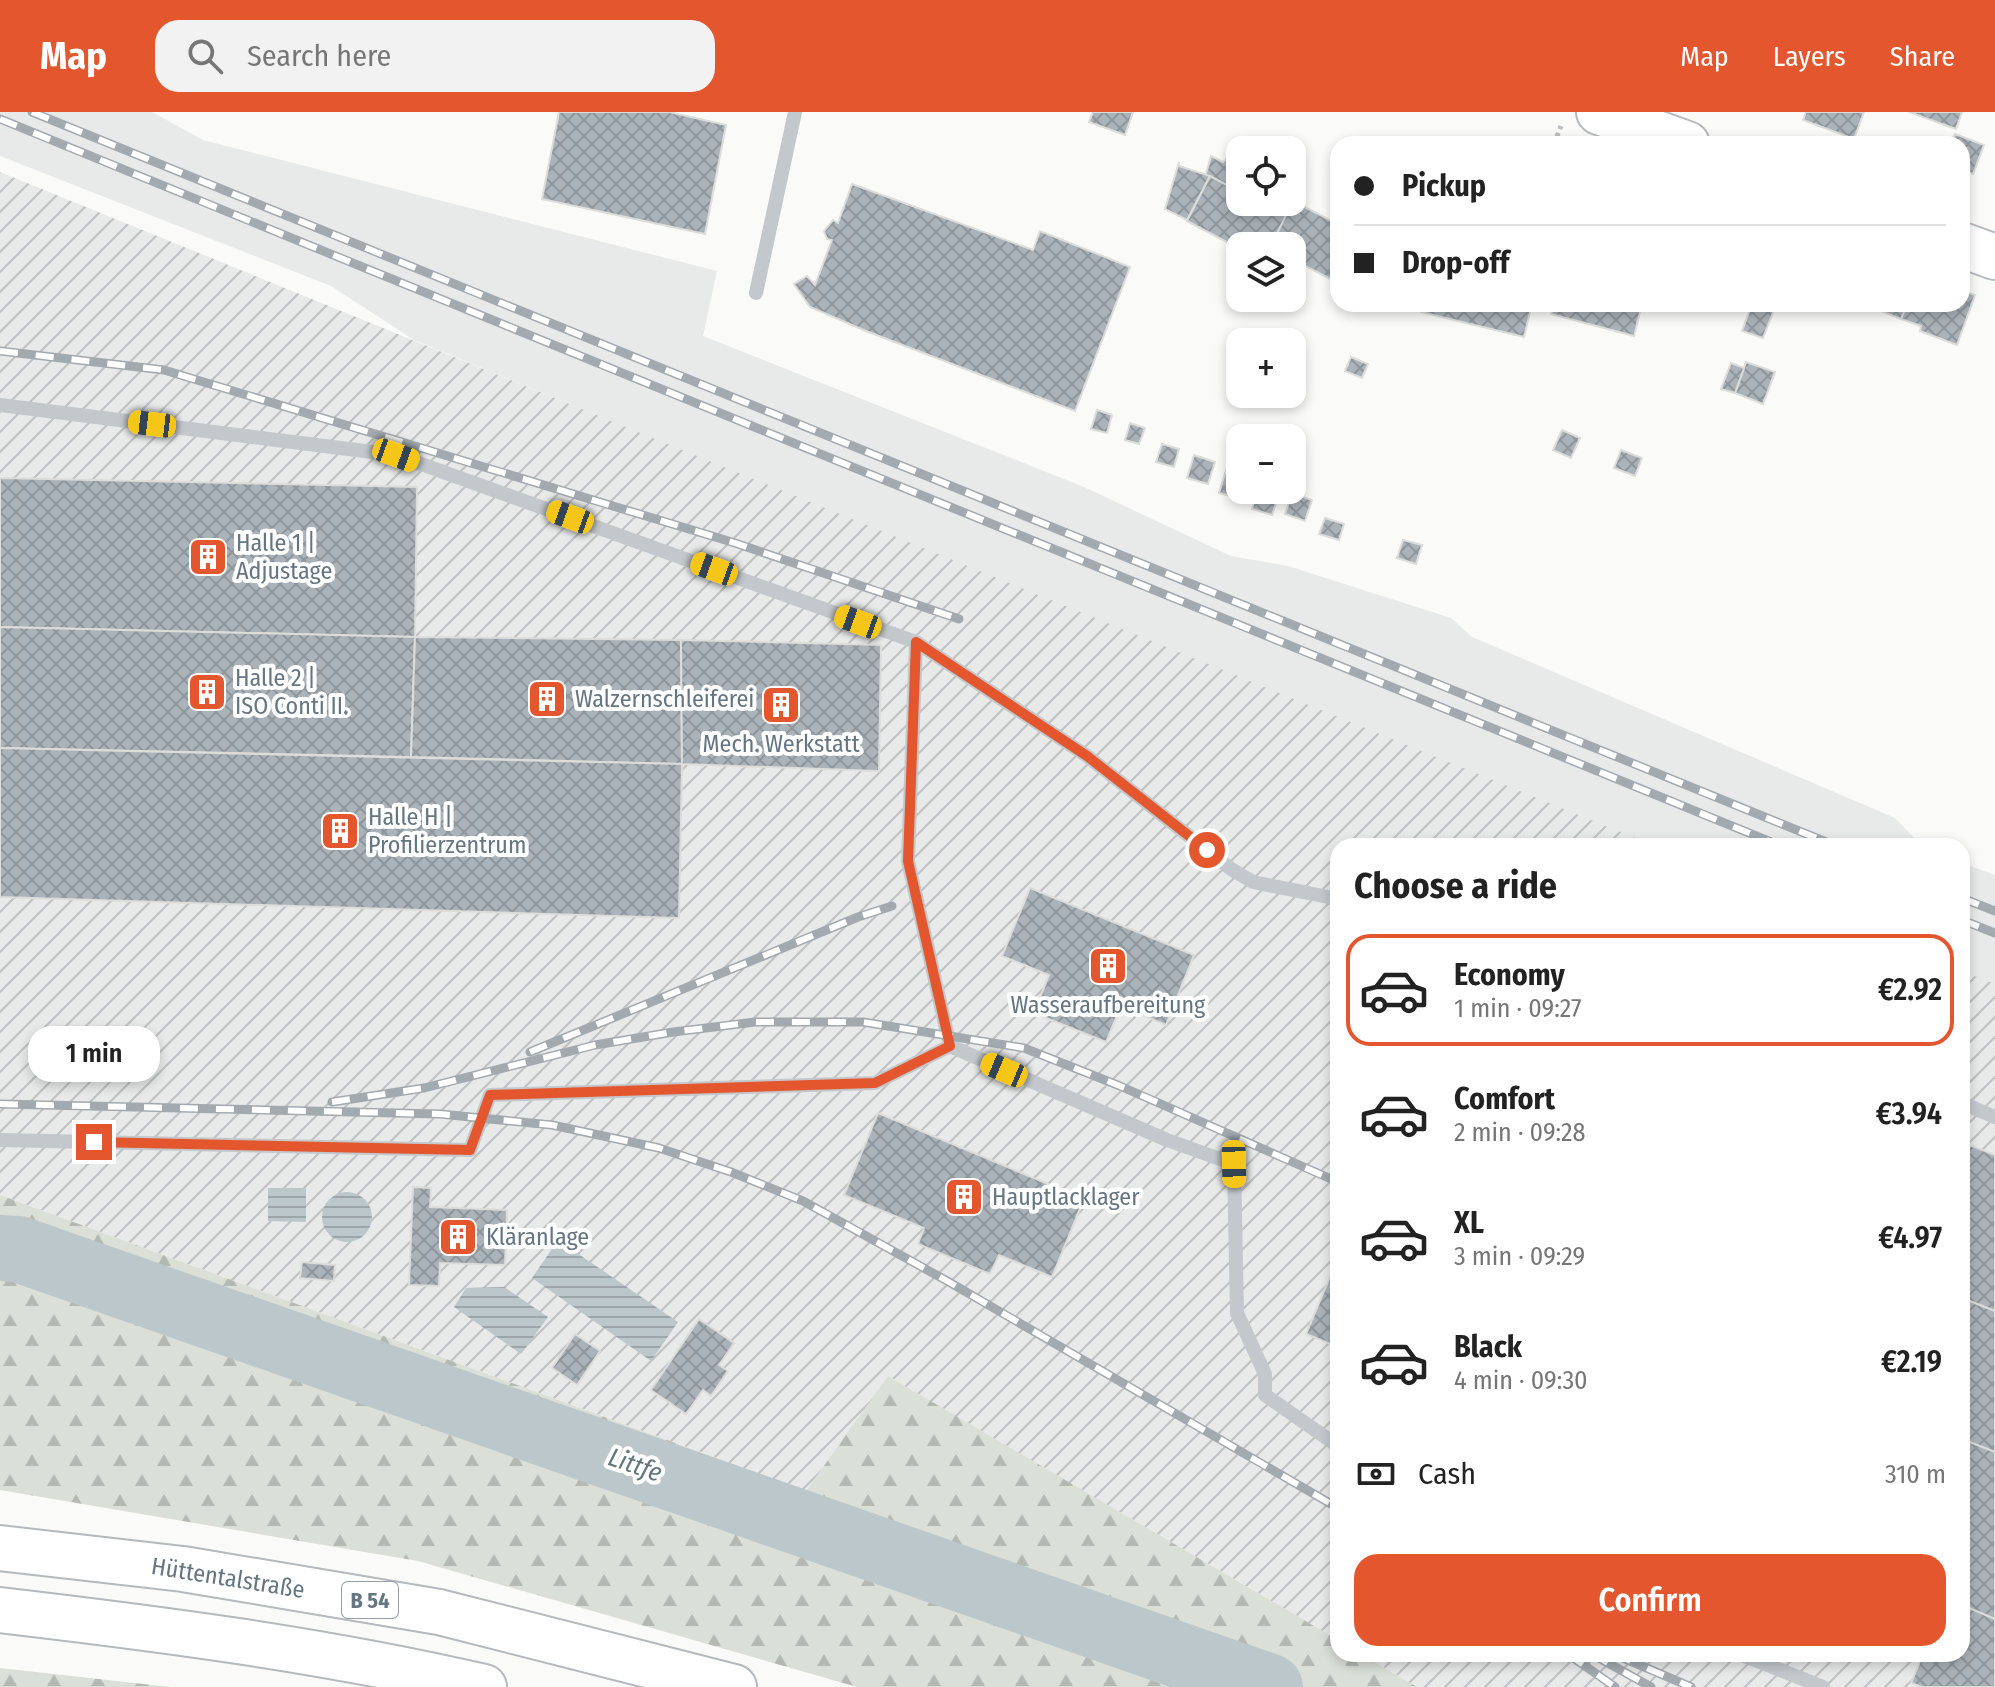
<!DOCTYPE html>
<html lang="en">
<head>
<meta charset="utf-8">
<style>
  body { margin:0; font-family:"Fira Sans Condensed",sans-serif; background:#f2f2f2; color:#222; height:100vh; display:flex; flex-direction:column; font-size:30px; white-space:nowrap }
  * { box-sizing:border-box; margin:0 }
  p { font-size:26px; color:#767676 }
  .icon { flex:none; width:44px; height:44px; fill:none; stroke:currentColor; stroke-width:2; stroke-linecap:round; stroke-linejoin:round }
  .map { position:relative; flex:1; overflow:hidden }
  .details { position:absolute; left:1330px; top:726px; width:640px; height:824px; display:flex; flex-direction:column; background:#fff; border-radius:24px; box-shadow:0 4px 12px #0003 }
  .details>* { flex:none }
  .banner { position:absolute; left:1330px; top:24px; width:640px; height:176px; border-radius:24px; box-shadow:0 4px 12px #0003; display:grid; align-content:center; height:176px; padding:0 24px; background:#fff }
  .controls { position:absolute; left:1226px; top:24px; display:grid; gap:16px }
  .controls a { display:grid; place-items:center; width:80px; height:80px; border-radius:16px; background:#fff; box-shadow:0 4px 12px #0003; font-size:40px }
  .end { position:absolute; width:36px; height:36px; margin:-18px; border:10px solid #e4572e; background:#fff; box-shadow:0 0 0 4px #fff }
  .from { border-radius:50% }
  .bubble { position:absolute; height:56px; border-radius:24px; background:#fff; box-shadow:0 4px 12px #0003; font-size:26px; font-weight:600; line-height:56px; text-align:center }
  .car { position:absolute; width:24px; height:48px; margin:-24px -12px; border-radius:10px; box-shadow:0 0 6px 2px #0007; background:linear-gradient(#f5c518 24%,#345 0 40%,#f5c518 0 76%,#345 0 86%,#f5c518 0) }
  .banner b { display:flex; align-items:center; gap:28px; height:76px; font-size:30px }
  .banner b+b { border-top:2px solid #e0e0e0 }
  .banner i { width:20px; height:20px; background:#222 }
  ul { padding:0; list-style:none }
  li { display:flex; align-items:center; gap:24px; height:112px; margin:0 16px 12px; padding:0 8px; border:4px solid transparent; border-radius:24px }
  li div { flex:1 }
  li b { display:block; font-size:30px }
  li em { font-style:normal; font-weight:600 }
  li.active { border-color:#e4572e }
  li>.icon { width:72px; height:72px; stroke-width:1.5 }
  h2 { padding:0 24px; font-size:36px; line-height:96px }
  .pay { display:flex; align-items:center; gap:20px; height:88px; padding:0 24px; font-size:30px }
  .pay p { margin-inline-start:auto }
  .primary-button { display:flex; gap:16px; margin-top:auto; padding:16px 24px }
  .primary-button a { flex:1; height:92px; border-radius:24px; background:#e4572e; color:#fff; font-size:32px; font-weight:600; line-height:92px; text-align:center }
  header { display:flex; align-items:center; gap:48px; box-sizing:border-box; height:112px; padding:0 40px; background:#e4572e; color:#fff }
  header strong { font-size:38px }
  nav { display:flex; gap:44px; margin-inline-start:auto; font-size:28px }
  .search { width:560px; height:72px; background:#f2f2f2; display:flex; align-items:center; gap:20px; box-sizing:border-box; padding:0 28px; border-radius:24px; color:#767676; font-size:30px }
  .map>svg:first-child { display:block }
</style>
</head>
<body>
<header>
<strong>Map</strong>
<div class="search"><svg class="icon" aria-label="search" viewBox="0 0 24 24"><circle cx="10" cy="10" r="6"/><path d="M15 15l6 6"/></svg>Search here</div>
<nav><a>Map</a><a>Layers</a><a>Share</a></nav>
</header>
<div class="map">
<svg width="1995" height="1575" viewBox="0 0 1995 1575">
  <defs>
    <pattern id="industrial-furrows" width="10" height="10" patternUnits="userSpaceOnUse" patternTransform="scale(2)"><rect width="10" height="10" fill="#e8e9e9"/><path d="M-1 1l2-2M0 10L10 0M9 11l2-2" fill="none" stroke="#c0c1c2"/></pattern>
    <pattern id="forest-firs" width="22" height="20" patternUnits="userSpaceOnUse" patternTransform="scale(2)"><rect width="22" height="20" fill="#dadfd7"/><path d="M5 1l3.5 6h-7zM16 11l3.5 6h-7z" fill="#b4b9b4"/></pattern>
    <pattern id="water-rules" width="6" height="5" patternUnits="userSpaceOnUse" patternTransform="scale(2)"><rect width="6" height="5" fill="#bbc7cb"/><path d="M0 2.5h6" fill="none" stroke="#9ca6aa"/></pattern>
    <pattern id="building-cross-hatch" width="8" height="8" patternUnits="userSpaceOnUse" patternTransform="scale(2)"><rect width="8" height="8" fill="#aab3b9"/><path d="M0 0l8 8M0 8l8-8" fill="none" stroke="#8e969c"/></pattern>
  </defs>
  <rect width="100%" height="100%" fill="#fafaf8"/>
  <!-- built -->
  <g fill="#e8e9e9">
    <path d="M0,0H152L203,28L717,159L703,224L1084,375L1231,444L1288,454L1451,506L1472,525L1895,706L1922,734H1622L1068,497L414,228L331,174L0,44Z"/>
    <path d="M1962,751L1995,763V877L1962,865Z"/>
  </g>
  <!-- industrial -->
  <g fill="url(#industrial-furrows)">
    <path d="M0,60L1655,734H1338V1528L889,1265L806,1379L0,1083Z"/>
    <path d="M1962,859L1995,872V1575H1417L1361,1542H1962Z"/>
  </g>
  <!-- forest -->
  <g fill="url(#forest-firs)">
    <path d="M0,1083L806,1379L888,1264L1338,1528V1542H1361L1417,1575H857L418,1449L0,1378Z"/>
    <path d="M0,1556L170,1575H0Z"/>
  </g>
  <!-- water -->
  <g fill="url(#water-rules)">
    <path d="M268,1076H306V1110L268,1109Z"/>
    <circle cx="347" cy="1105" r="25"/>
    <path d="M558,1128L678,1210L651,1249L532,1166Z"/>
    <path d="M504,1175L548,1205L521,1242L454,1195L466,1176Z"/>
  </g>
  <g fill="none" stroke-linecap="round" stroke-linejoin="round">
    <!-- river -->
    <path stroke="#bbc7cb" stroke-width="66" d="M0,1136L18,1137L1270,1575"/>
  </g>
  <!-- building -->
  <g fill="url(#building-cross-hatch)" stroke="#dcdcda" stroke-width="2">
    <path d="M559,0H669L726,13L705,122L542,87Z"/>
    <path d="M1093,0H1133L1125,23L1089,10Z"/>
    <path d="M1806,0H1864L1854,27L1803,8Z"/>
    <path d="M1909,0H1962L1956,17Z"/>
    <path d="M1955,22L1984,33L1973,62L1962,58V32H1951Z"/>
    <path d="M1211,44L1223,50L1227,46L1240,58V80L1204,62H1206Z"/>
    <path d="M1179,50V54L1210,64L1187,108L1165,97Z"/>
    <path d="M1210,64L1240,80V90H1259L1286,104L1271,134H1240V137L1187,109Z"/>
    <path d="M852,72L1033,138L1040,119L1130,155L1075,299L866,219L810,195L794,172L807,164L815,173L832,128L827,127L824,119L833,108L838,111Z"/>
    <path d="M1293,89L1338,112V171L1292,147V134H1271Z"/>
    <path d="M1962,178L1975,183L1957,233L1920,219L1921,214L1901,207L1907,192H1962Z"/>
    <path d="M1423,192H1532L1524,225L1421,200Z"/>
    <path d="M1554,192H1642L1634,224L1551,202Z"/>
    <path d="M1752,192H1766L1775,195L1763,226L1742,219Z"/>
    <path d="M1871,192H1907L1901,207L1870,195Z"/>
    <path d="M1351,245L1368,252L1362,266L1345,259Z"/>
    <path d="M1746,250L1775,260L1763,292L1735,281Z"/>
    <path d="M1731,251L1744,256L1735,281L1721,277Z"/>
    <path d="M1097,298L1112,303L1107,321L1091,317Z"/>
    <path d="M1130,311L1145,316L1139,332L1125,328Z"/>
    <path d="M1562,318L1580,326L1571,346L1553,338Z"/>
    <path d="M1162,332L1179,337L1174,355L1156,350Z"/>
    <path d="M1621,338L1642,346L1635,364L1614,356Z"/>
    <path d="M1194,343L1215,350L1208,372L1187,366Z"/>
    <path d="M1226,358L1240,363V378H1243L1240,387L1219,381Z"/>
    <path d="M0,366L417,375L415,525L0,515Z"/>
    <path d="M1257,378L1279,382L1272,403L1252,397Z"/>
    <path d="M1292,381L1312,388L1305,409L1285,402Z"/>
    <path d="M1325,406L1344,412L1339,428L1319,422Z"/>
    <path d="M1403,428L1422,433L1416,452L1397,446Z"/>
    <path d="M0,515L415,525L411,645L0,636Z"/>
    <path d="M415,525L681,528L682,652L411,645Z"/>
    <path d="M681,528L881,533L879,659L682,652Z"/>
    <path d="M0,636L682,652L679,806L0,785Z"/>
    <path d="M1030,776L1194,843L1166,913L1121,894L1106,930L1034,901L1049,863L1002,844Z"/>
    <path d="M878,1001L1084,1087L1052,1165L999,1143L990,1162L918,1132L924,1116L844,1083Z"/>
    <path d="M1962,1030L1995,1043V1199L1962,1186Z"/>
    <path d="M413,1075L431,1076L430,1095L507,1098L505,1153L440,1151L439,1174L409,1173Z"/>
    <path d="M1338,1146V1235L1306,1222Z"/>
    <path d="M302,1150L335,1153L334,1169L300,1166Z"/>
    <path d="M1962,1186L1995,1199V1340L1962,1327Z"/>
    <path d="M699,1207L734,1231L719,1253L728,1259L711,1284L703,1278L686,1302L651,1278Z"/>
    <path d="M575,1222L600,1239L577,1273L552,1256Z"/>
    <path d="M1962,1327L1995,1340V1507L1962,1493Z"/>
    <path d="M1962,1493L1995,1507V1575H1922L1911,1571L1923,1542H1962Z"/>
  </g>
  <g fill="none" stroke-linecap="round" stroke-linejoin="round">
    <defs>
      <g id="primary">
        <path d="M1599,0L1687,32"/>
        <path d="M1962,133L1995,145"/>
      </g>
      <g id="trunk">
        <path d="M0,1436L183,1457L439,1500L734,1575"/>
        <path d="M0,1498C162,1517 325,1538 484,1575"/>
      </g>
    </defs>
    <!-- primary casing -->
    <use href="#primary" stroke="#b5babe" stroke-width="48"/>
    <!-- trunk casing -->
    <use href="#trunk" stroke="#b4b9bd" stroke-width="48"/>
    <!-- path -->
    <path stroke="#bbbfc2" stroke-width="5" stroke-dasharray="4 4" stroke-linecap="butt" d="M1554,32L1561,14"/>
    <!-- service -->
    <g stroke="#c3c8cc" stroke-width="14">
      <path d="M756,181L795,0"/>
      <path d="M0,293L396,343L916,530L908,749L950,934L875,971L490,983L470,1038L0,1028"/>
      <path d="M916,530L1087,644L1231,757L1253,770L1338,787"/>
      <path d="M950,934L1167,1028L1234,1052L1237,1201L1265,1262V1283L1338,1334"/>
      <path d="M1962,991L1995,1005"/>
      <path d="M1740,1542L1823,1575"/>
    </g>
    <!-- primary -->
    <use href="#primary" stroke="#fff" stroke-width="44"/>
    <!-- trunk -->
    <use href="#trunk" stroke="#fff" stroke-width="44"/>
    <defs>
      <g id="rail">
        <path d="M32,0L1836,734"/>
        <path d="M0,7L1781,734"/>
        <path d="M0,239L164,258L735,431L959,507"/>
        <path d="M1962,786L1995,799"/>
        <path d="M1962,808L1995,821"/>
        <path d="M530,940L858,805L892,794"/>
        <path d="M332,990L424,976L595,933L673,920L755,910H863L1024,936L1120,974L1338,1070"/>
        <path d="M0,992L440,1002L552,1013L659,1036L731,1060L803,1089L949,1170L1338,1396"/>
        <path d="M1568,1542L1615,1575"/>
        <path d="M1592,1542L1651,1575"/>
        <path d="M1614,1542L1691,1575"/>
      </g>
    </defs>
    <!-- rail casing -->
    <use href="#rail" stroke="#a2aab0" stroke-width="9"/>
    <!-- rail -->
    <use href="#rail" stroke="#fff" stroke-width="6" stroke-dasharray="18" stroke-linecap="butt"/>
  </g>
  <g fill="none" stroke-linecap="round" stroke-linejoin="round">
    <!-- route -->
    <path stroke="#e4572e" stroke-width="10" d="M94,1030L470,1038L490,983L875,971L950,934L908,749L916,530L1087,644L1207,738"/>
  </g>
  <!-- icons -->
  <defs>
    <symbol id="building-square" viewBox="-11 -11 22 22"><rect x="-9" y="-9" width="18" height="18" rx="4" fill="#e4572e" stroke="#fff"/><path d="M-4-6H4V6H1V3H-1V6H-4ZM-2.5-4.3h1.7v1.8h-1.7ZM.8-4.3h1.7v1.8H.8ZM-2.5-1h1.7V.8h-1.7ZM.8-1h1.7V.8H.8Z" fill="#fff"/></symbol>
  </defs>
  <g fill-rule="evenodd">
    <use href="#building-square" x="186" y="423" width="44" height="44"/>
    <use href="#building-square" x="185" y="558" width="44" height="44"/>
    <use href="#building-square" x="525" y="565" width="44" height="44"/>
    <use href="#building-square" x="759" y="571" width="44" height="44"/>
    <use href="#building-square" x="318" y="697" width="44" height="44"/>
    <use href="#building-square" x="1086" y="832" width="44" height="44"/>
    <use href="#building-square" x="942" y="1063" width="44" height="44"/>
    <use href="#building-square" x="436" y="1103" width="44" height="44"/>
  </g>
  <g text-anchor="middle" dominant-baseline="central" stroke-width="8" stroke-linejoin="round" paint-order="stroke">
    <!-- shield labels -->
    <rect fill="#fff" stroke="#939fa8" stroke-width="2" x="342" y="1470" width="56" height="36" rx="6"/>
    <g font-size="22" font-weight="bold" fill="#657683">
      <text x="370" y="1488">B 54</text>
    </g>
    <!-- poi labels -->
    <g font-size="24" fill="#657683" stroke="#fff" text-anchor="start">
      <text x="236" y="431">Halle 1 |<tspan x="236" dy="28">Adjustage</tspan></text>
      <text x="235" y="566">Halle 2 |<tspan x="235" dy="28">ISO Conti II.</tspan></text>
      <text x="575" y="587">Walzernschleiferei</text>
      <text x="781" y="632" text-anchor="middle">Mech. Werkstatt</text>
      <text x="368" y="705">Halle H |<tspan x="368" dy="28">Profilierzentrum</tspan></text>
      <text x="1108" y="893" text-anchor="middle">Wasseraufbereitung</text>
      <text x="992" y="1085">Hauptlacklager</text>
      <text x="486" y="1125">Kläranlage</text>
    </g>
    <!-- street labels -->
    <g font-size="24" fill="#657683" stroke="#fff">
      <text transform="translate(228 1466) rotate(9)">Hüttentalstraße</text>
    </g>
    <!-- water labels -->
    <g font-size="26" font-style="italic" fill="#60757c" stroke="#fff">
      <text transform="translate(635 1353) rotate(19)">Littfe</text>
    </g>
  </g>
</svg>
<div class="controls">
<a><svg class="icon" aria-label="locate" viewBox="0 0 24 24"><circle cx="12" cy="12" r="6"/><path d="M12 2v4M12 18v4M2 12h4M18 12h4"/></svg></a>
<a><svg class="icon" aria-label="layers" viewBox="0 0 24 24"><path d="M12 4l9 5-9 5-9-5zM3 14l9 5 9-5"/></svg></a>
<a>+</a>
<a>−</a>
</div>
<i class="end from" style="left:1207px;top:738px"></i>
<i class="end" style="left:94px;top:1030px"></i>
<div class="bubble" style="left:28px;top:914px;width:132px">1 min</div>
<i class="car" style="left:152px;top:312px;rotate:277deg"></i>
<i class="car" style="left:396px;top:343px;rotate:110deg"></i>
<i class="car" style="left:570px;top:405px;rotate:290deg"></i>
<i class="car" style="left:714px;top:457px;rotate:290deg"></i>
<i class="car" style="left:858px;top:510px;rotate:290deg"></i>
<i class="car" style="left:1004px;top:958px;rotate:293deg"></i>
<i class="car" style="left:1234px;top:1052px;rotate:179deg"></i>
<div class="banner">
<b><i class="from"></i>Pickup</b>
<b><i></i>Drop-off</b>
</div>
<section class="details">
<h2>Choose a ride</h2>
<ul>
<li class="active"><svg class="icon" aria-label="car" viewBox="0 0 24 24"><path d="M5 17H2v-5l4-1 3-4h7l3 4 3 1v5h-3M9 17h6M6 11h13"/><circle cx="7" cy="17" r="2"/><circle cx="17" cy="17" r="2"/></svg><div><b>Economy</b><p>1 min · 09:27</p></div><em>€2.92</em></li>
<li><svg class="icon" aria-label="car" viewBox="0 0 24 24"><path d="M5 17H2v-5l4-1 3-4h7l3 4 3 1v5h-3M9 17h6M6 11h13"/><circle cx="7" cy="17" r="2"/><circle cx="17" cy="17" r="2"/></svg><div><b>Comfort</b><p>2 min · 09:28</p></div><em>€3.94</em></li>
<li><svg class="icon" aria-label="car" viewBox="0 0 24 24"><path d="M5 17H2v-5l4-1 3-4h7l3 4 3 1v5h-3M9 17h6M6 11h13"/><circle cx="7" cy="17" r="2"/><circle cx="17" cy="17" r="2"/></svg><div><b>XL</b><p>3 min · 09:29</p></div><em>€4.97</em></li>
<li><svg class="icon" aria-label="car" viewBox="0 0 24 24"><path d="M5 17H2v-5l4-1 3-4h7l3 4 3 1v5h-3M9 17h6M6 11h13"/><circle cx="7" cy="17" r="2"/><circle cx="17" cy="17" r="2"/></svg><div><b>Black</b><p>4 min · 09:30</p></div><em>€2.19</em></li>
</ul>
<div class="pay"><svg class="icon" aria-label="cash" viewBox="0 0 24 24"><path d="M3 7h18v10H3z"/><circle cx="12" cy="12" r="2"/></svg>Cash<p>310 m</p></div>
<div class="primary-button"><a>Confirm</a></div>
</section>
</div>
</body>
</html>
